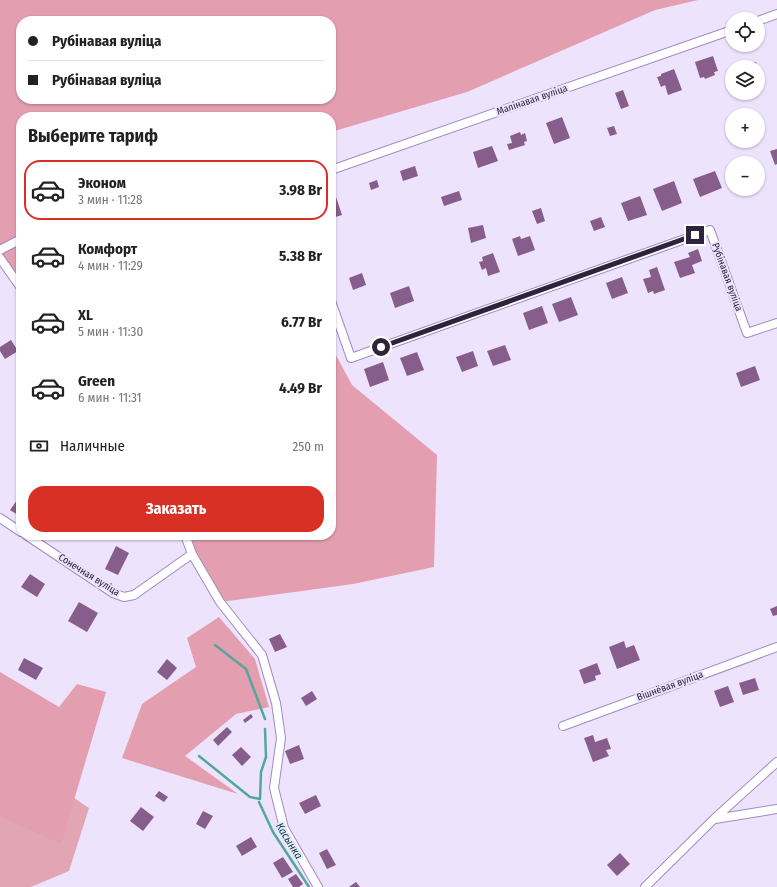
<!DOCTYPE html>
<html lang="ru">
<head>
<meta charset="utf-8">
<style>
  body { margin:0; font-family:"Fira Sans Condensed",sans-serif; background:#f2f2f2; color:#222; height:100vh; display:flex; flex-direction:column; font-size:15px; white-space:nowrap }
  * { box-sizing:border-box; margin:0 }
  p { font-size:13px; color:#767676 }
  .icon { flex:none; width:22px; height:22px; fill:none; stroke:currentColor; stroke-width:2; stroke-linecap:round; stroke-linejoin:round }
  .map { position:relative; flex:1; overflow:hidden }
  .drawer { position:absolute; left:16px; top:112px; width:320px; height:428px; display:flex; flex-direction:column; background:#fff; border-radius:16px; box-shadow:0 1px 3px #0004 }
  .drawer>* { flex:none }
  .top-card { position:absolute; left:16px; top:16px; width:320px; height:88px; border-radius:16px; box-shadow:0 1px 3px #0004; display:grid; align-content:center; height:88px; padding:0 12px; background:#fff }
  .tools { position:absolute; left:725px; top:12px; display:grid; gap:8px }
  .tools a { display:grid; place-items:center; width:40px; height:40px; border-radius:50%; background:#fff; box-shadow:0 1px 3px #0004; font-size:20px }
  .end { position:absolute; width:18px; height:18px; margin:-9px; border:5px solid #2d233a; background:#fff; box-shadow:0 0 0 2px #fff }
  .from { border-radius:50% }
  .top-card b { display:flex; align-items:center; gap:14px; height:38px; font-size:15px }
  .top-card b+b { border-top:1px solid #e0e0e0 }
  .top-card i { width:10px; height:10px; background:#222 }
  ul { padding:0; list-style:none }
  li { display:flex; align-items:center; gap:12px; height:60px; margin:0 8px 6px; padding:0 4px; border:2px solid transparent; border-radius:16px }
  li div { flex:1 }
  li b { display:block; font-size:15px }
  li em { font-style:normal; font-weight:700 }
  li.selected { border-color:#d93025 }
  li>.icon { width:36px; height:36px; stroke-width:1.5 }
  h2 { padding:0 12px; font-size:18px; line-height:48px }
  .pay { display:flex; align-items:center; gap:10px; height:44px; padding:0 12px; font-size:15px }
  .pay p { margin-inline-start:auto }
  .cta { display:flex; gap:8px; margin-top:auto; padding:8px 12px }
  .cta a { flex:1; height:46px; border-radius:16px; background:#d93025; color:#fff; font-size:16px; font-weight:700; line-height:46px; text-align:center }
  .map>svg:first-child { display:block }
</style>
</head>
<body>
<div class="map">
<svg width="777" height="887" viewBox="0 0 777 887">
  <rect width="100%" height="100%" fill="#ede3fc"/>
  <!-- green -->
  <path fill="#e1a5b3" d="M0,748L89,808L69,871L31,887H0Z"/>
  <!-- forest -->
  <g fill="#e39eaf" fill-rule="evenodd">
    <path d="M0,0H698L655,10L467,92L331,132V117H21V288L0,258ZM21,21H331V99H21Z"/>
    <path d="M331,346L352,385L437,455L434,567L353,584L220,602L185,535H331Z"/>
    <path d="M219,617L255,659L269,707L236,714L185,756L238,794L122,758L142,704L196,667L187,638Z"/>
    <path d="M0,672L59,707L77,684L106,692L61,844L0,816Z"/>
  </g>
  <g fill="none" stroke-linecap="round" stroke-linejoin="round">
    <!-- stream -->
    <g stroke="#54a79b" stroke-width="2.5">
      <path d="M215,645L246,669L265,719"/>
      <path d="M199,756L250,797L260,799L261,772L266,757L265,729"/>
      <path d="M259,802L273,832L309,887"/>
    </g>
  </g>
  <!-- building -->
  <g fill="#875d8c">
    <path d="M713,56L718,71L714,72L715,75L705,79L704,77L700,78L695,62Z"/>
    <path d="M756,62L758,67H740Z"/>
    <path d="M674,69L682,90L668,95L665,85L661,87L657,77L661,76V74Z"/>
    <path d="M623,90L629,106L621,109L615,93Z"/>
    <path d="M562,117L570,138L554,144L546,123Z"/>
    <path d="M614,126L617,134L610,136L607,128Z"/>
    <path d="M520,132L521,135L525,133L527,141L524,142L525,145L509,150L507,144L512,143L510,136Z"/>
    <path d="M492,146L498,161L478,168L473,152Z"/>
    <path d="M777,149V164L775,165L770,151Z"/>
    <path d="M415,166L418,176L403,181L400,171Z"/>
    <path d="M715,171L722,188L700,197L693,179Z"/>
    <path d="M377,180L379,187L371,190L369,183Z"/>
    <path d="M674,181L682,203L662,211L653,189Z"/>
    <path d="M459,191L462,200L444,206L441,197Z"/>
    <path d="M640,196L647,215L628,221L621,203Z"/>
    <path d="M336,197L342,215L332,218L331,198Z"/>
    <path d="M541,208L545,221L537,224L532,211Z"/>
    <path d="M601,217L605,227L594,231L590,221Z"/>
    <path d="M483,225L486,238L471,243L468,228Z"/>
    <path d="M520,236L521,239L530,236L535,250L518,256L512,239Z"/>
    <path d="M698,249L702,261L692,265L695,273L680,278L674,262L690,257L688,253Z"/>
    <path d="M493,253L500,272L488,276L486,268L482,270L479,262L483,261L482,257Z"/>
    <path d="M657,267L665,290L654,294L653,291L648,293L643,279L651,277L649,270Z"/>
    <path d="M362,273L366,285L353,290L349,278Z"/>
    <path d="M622,277L628,293L612,299L606,283Z"/>
    <path d="M409,286L414,301L395,308L390,293Z"/>
    <path d="M571,297L578,315L559,322L552,304Z"/>
    <path d="M542,306L548,323L529,330L523,313Z"/>
    <path d="M11,340L18,351L5,359L0,351V347Z"/>
    <path d="M505,345L511,360L493,366L487,351Z"/>
    <path d="M473,351L478,366L462,372L456,357Z"/>
    <path d="M417,352L424,370L407,376L400,358Z"/>
    <path d="M383,362L389,380L370,387L364,369Z"/>
    <path d="M755,366L760,380L741,387L736,373Z"/>
    <path d="M20,496L21,497V517L10,510Z"/>
    <path d="M116,546L129,553L118,575L105,569Z"/>
    <path d="M30,574L45,584L37,597L21,587Z"/>
    <path d="M79,602L98,613L87,632L68,621Z"/>
    <path d="M777,606V615L773,616L770,609Z"/>
    <path d="M280,634L287,647L275,652L269,639Z"/>
    <path d="M624,641L626,648L634,645L640,660L617,669L609,647Z"/>
    <path d="M24,658L43,668L36,680L18,670Z"/>
    <path d="M167,659L177,668L167,680L157,672Z"/>
    <path d="M597,663L601,674L595,676L596,680L584,684L579,670Z"/>
    <path d="M755,678L759,690L743,695L739,683Z"/>
    <path d="M728,686L734,702L720,707L714,691Z"/>
    <path d="M312,691L317,699L306,706L301,698Z"/>
    <path d="M251,714L253,717L245,723L243,720Z"/>
    <path d="M227,727L232,732L218,746L213,740Z"/>
    <path d="M593,735L595,742L607,738L611,749L606,750L609,756L593,762L584,738Z"/>
    <path d="M299,745L304,759L290,764L285,751Z"/>
    <path d="M241,747L251,757L242,766L232,755Z"/>
    <path d="M159,791L168,797L164,802L155,796Z"/>
    <path d="M316,795L321,806L305,814L299,803Z"/>
    <path d="M141,807L154,817L143,831L130,821Z"/>
    <path d="M203,811L213,816L205,829L196,824Z"/>
    <path d="M251,837L257,847L242,856L236,846Z"/>
    <path d="M327,849L336,865L327,869L319,853Z"/>
    <path d="M620,853L630,864L617,876L607,865Z"/>
    <path d="M283,857L293,872L282,878L273,863Z"/>
    <path d="M296,874L303,884L299,887H293L288,879Z"/>
    <path d="M356,882L360,887H349Z"/>
  </g>
  <g fill="none" stroke-linecap="round" stroke-linejoin="round">
    <defs>
      <g id="street">
        <path d="M758,21L777,14"/>
        <path d="M331,170L732,30"/>
        <path d="M0,250L21,239"/>
        <path d="M0,258L21,288"/>
        <path d="M331,301L351,358L710,230L747,333L777,323"/>
        <path d="M0,518L21,532"/>
        <path d="M26,535L113,593L124,597L134,595L192,554"/>
        <path d="M185,535L192,554L220,602L262,655L276,703L281,738L274,788L284,828L318,887"/>
        <path d="M563,726L777,647"/>
        <path d="M715,819L777,809"/>
        <path d="M645,887L714,819L777,762"/>
      </g>
    </defs>
    <!-- street casing -->
    <use href="#street" stroke="#a28ac4" stroke-width="10"/>
    <!-- street -->
    <use href="#street" stroke="#fff" stroke-width="8"/>
  </g>
  <g fill="none" stroke-linecap="round" stroke-linejoin="round">
    <!-- route -->
    <path stroke="#2d233a" stroke-width="5" d="M381,347L695,235"/>
  </g>
  <g text-anchor="middle" dominant-baseline="central" stroke-width="4" stroke-linejoin="round" paint-order="stroke">
    <!-- street labels -->
    <g font-size="10" fill="#2d233a" stroke="#ede3fc">
      <text transform="translate(532 100) rotate(-19)">Малінавая вуліца</text>
      <text transform="translate(727 277) rotate(70)">Рубінавая вуліца</text>
      <text transform="translate(89 575) rotate(32)">Сонечная вуліца</text>
      <text transform="translate(670 686) rotate(-20)">Вішнёвая вуліца</text>
    </g>
    <!-- water labels -->
    <g font-size="11" font-style="italic" fill="#004f47" stroke="#ede3fc">
      <text transform="translate(289 841) rotate(58)">Касынка</text>
    </g>
  </g>
</svg>
<div class="tools">
<a><svg class="icon" aria-label="locate" viewBox="0 0 24 24"><circle cx="12" cy="12" r="6"/><path d="M12 2v4M12 18v4M2 12h4M18 12h4"/></svg></a>
<a><svg class="icon" aria-label="layers" viewBox="0 0 24 24"><path d="M12 4l9 5-9 5-9-5zM3 14l9 5 9-5"/></svg></a>
<a>+</a>
<a>−</a>
</div>
<i class="end from" style="left:381px;top:347px"></i>
<i class="end" style="left:695px;top:235px"></i>
<div class="top-card">
<b><i class="from"></i>Рубінавая вуліца</b>
<b><i></i>Рубінавая вуліца</b>
</div>
<section class="drawer">
<h2>Выберите тариф</h2>
<ul>
<li class="selected"><svg class="icon" aria-label="car" viewBox="0 0 24 24"><path d="M5 17H2v-5l4-1 3-4h7l3 4 3 1v5h-3M9 17h6M6 11h13"/><circle cx="7" cy="17" r="2"/><circle cx="17" cy="17" r="2"/></svg><div><b>Эконом</b><p>3 мин · 11:28</p></div><em>3.98 Br</em></li>
<li><svg class="icon" aria-label="car" viewBox="0 0 24 24"><path d="M5 17H2v-5l4-1 3-4h7l3 4 3 1v5h-3M9 17h6M6 11h13"/><circle cx="7" cy="17" r="2"/><circle cx="17" cy="17" r="2"/></svg><div><b>Комфорт</b><p>4 мин · 11:29</p></div><em>5.38 Br</em></li>
<li><svg class="icon" aria-label="car" viewBox="0 0 24 24"><path d="M5 17H2v-5l4-1 3-4h7l3 4 3 1v5h-3M9 17h6M6 11h13"/><circle cx="7" cy="17" r="2"/><circle cx="17" cy="17" r="2"/></svg><div><b>XL</b><p>5 мин · 11:30</p></div><em>6.77 Br</em></li>
<li><svg class="icon" aria-label="car" viewBox="0 0 24 24"><path d="M5 17H2v-5l4-1 3-4h7l3 4 3 1v5h-3M9 17h6M6 11h13"/><circle cx="7" cy="17" r="2"/><circle cx="17" cy="17" r="2"/></svg><div><b>Green</b><p>6 мин · 11:31</p></div><em>4.49 Br</em></li>
</ul>
<div class="pay"><svg class="icon" aria-label="cash" viewBox="0 0 24 24"><path d="M3 7h18v10H3z"/><circle cx="12" cy="12" r="2"/></svg>Наличные<p>250 m</p></div>
<div class="cta"><a>Заказать</a></div>
</section>
</div>
</body>
</html>
